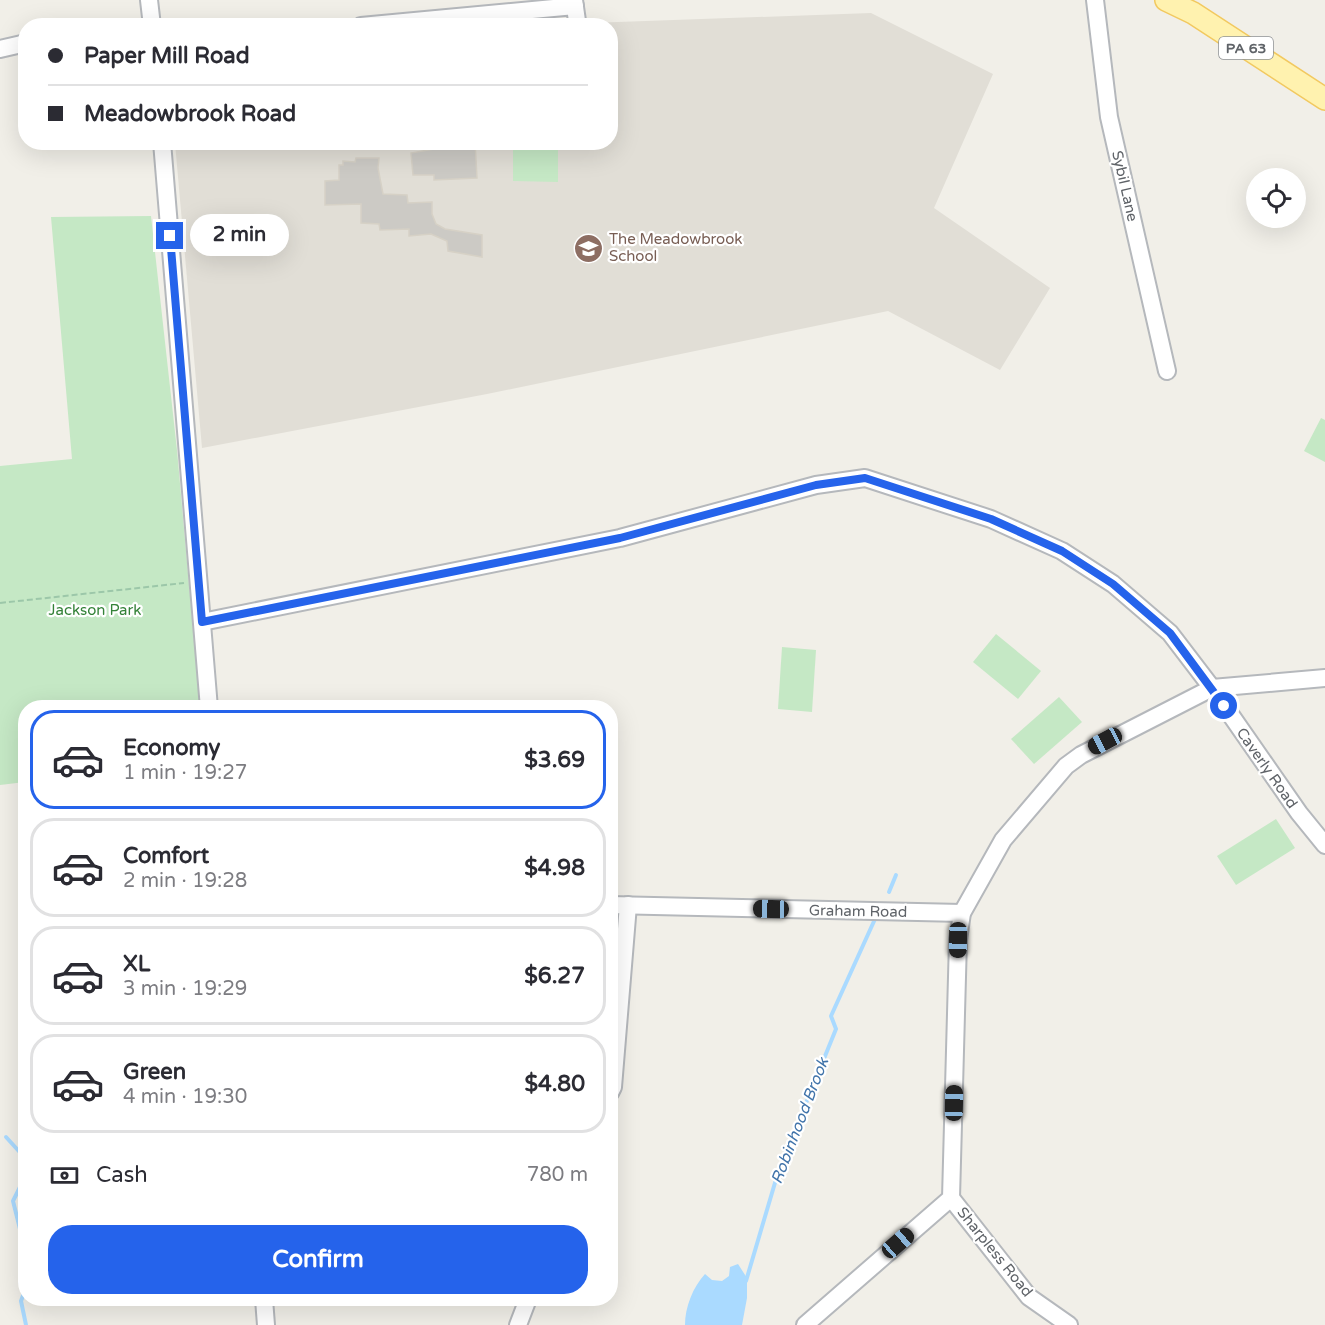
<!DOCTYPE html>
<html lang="en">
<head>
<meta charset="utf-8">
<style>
  body { margin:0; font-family:"Varela Round",sans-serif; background:#f2f2f3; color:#2b2b33; height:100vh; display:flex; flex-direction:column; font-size:22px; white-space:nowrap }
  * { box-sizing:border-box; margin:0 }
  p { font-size:20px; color:#7c7c81 }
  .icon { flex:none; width:33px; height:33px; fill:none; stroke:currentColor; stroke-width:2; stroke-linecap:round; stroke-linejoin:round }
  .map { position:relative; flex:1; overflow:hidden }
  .details { position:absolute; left:18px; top:700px; width:600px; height:606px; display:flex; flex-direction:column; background:#fff; border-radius:24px; box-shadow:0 6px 24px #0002 }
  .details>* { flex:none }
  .banner { position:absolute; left:18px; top:18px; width:600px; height:132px; border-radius:24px; box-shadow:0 6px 24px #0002; display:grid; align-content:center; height:132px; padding:0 30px; background:#fff }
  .tools { position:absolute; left:1246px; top:168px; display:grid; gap:12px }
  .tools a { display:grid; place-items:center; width:60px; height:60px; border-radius:50%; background:#fff; box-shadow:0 6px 24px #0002; font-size:30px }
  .end { position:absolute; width:27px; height:27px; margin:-14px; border:8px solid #2563eb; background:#fff; box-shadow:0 0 0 3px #fff }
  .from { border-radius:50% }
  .bubble { position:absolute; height:42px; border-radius:21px; background:#fff; box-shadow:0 6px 24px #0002; font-size:20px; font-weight:700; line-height:42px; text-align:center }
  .car { position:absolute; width:18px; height:36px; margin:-18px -9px; border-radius:8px; box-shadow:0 0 4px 2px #0007; background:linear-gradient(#222 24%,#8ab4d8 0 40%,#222 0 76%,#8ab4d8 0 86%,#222 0) }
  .banner b { display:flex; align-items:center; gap:21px; height:57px; font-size:22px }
  .banner b+b { border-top:2px solid #e1e1e2 }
  .banner i { width:15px; height:15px; background:#2b2b33 }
  ul { padding:10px 0 0; list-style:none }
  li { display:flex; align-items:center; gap:18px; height:99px; margin:0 12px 9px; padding:0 18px; border:3px solid #e1e1e2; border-radius:24px }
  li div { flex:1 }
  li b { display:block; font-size:22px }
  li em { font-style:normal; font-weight:700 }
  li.selected { border-color:#2563eb }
  li>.icon { width:54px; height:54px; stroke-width:1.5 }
  .pay { display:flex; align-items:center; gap:15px; height:66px; padding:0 30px; font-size:22px }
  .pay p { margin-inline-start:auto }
  .action { display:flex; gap:12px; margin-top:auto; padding:12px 30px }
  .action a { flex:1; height:69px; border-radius:24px; background:#2563eb; color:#fff; font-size:24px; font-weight:700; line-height:69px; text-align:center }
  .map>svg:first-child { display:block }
</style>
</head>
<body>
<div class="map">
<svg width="1325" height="1325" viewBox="0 0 1325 1325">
  <rect width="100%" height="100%" fill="#f1efe8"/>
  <!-- education -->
  <path fill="#e1ded6" d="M871,13L993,74L934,208L1050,288L1000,370L888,311L487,394L202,448L175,143L610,142V26L534,25Z"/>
  <!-- green -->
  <g fill="#c5e8c5">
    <path d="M513,143H558V182L513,181Z"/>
    <path d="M151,216L177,450L200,708H26L25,782L0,785V466L72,459L51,217Z"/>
    <path d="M1321,418L1325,420V462L1304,451Z"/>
    <path d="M996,634L1041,671L1018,699L973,662Z"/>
    <path d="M782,647L816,650L812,712L778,709Z"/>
    <path d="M1059,697L1082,722L1034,764L1011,739Z"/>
    <path d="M1276,819L1295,848L1236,885L1217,856Z"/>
  </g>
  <!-- water -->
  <path fill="#aadaff" d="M738,1264L747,1278V1298L742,1325H685C685,1307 693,1287 705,1274L712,1280L722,1281L729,1276L730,1267Z"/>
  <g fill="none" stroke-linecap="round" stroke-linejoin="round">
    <!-- stream -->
    <g stroke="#aadaff" stroke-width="4">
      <path d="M889,892L896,875"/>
      <path d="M6,1137L26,1159"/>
      <path d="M26,1175L13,1201L22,1237L26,1266"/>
      <path d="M26,1274L20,1281L24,1293L21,1301L26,1325"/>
      <path d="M746,1281L777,1176L789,1143L799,1132L806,1103L836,1029L831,1016L875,919"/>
    </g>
  </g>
  <!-- building -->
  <g fill="#cccac5" stroke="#d6d1c6" stroke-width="1.5">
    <path d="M439,142H475L477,178L434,180V175H413L411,153L439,148Z"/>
    <path d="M356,158H379L378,168L383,194L407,195L408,203L432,202V214L436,224L445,229L482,235V257L448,251L447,241L431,234L409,236V229L380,230L379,224L361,223V204L325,205V181L339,180V165H343V161L355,162Z"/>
  </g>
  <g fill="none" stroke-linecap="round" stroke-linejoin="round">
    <defs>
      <g id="minor">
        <path d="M149,0L152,26"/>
        <path d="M574,0L577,21"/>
        <path d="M1095,0L1109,117L1167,371"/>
        <path d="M361,26L575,6"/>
        <path d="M0,49L26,43"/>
        <path d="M162,142L209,708"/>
        <path d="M202,622L620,538L816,485L865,478L991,519L1062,551L1113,584L1170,633L1212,688L1325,678"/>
        <path d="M610,905L962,913"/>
        <path d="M610,1093L613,1087L628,905"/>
        <path d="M951,1198L1029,1297L1069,1325"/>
        <path d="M264,1299L266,1325"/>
        <path d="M518,1325L528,1299"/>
        <path d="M805,1325L951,1198L958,940L962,913L1003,840L1066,766L1081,755L1212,688L1299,813L1325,845"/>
      </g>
      <path id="major" d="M1166,0L1193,13L1325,99"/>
    </defs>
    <!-- minor casing -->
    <use href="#minor" stroke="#b5b8bc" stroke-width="20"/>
    <!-- major casing -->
    <use href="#major" stroke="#f2c960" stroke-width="24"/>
    <!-- path -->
    <path stroke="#9cc7a9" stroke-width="2" stroke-dasharray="6 3" stroke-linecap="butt" d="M0,603L184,583"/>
    <!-- minor -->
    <use href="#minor" stroke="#fff" stroke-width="16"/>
    <!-- major -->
    <use href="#major" stroke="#fff2af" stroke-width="21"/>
  </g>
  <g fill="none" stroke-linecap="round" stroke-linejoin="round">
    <!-- route -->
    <path stroke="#2563eb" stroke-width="8" d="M170,236L202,622L620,538L816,485L865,478L991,519L1062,551L1113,584L1170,633L1224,706"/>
  </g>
  <!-- icons -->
  <defs>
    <symbol id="school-disc" viewBox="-11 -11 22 22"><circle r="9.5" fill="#8d6e63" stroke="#fff"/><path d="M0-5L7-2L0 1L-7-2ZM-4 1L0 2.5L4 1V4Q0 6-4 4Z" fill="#fff"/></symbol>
  </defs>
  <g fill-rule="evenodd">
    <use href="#school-disc" x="572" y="232" width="33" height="33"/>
  </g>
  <g text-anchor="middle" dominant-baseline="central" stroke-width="4.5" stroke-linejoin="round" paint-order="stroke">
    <!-- shield labels -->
    <rect fill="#fff" stroke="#8f9295" stroke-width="1.5" x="1219" y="37" width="54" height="22" rx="4.5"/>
    <g font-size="14" font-weight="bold" fill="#5f6368">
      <text x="1246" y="48">PA 63</text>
    </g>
    <!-- street labels -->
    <g font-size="15" fill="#5f6368" stroke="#fff">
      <text transform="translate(1125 186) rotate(77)">Sybil Lane</text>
      <text transform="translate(1267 768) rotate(55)">Caverly Road</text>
      <text transform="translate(858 911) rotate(1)">Graham Road</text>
      <text transform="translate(995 1252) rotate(51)">Sharpless Road</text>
    </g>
    <!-- education labels -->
    <g font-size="15" fill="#785e54" stroke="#fff" text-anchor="start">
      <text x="609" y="239">The Meadowbrook<tspan x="609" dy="17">School</tspan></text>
    </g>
    <!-- park labels -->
    <g font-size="15" fill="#348238" stroke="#fff">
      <text x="95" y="610">Jackson Park</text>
    </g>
    <!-- water labels -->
    <g font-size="16" font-style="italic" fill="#4174aa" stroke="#fff">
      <text transform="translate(800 1121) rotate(-69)">Robinhood Brook</text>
    </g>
  </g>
</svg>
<div class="tools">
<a><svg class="icon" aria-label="locate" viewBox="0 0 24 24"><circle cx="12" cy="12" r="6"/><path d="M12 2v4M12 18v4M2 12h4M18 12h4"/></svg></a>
</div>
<i class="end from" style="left:1224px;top:706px"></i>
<i class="end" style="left:170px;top:236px"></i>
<div class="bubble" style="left:190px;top:214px;width:99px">2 min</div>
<i class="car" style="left:1105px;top:741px;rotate:242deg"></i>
<i class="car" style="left:771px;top:909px;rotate:271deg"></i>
<i class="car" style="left:958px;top:940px;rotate:181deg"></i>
<i class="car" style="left:954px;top:1103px;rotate:1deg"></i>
<i class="car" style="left:898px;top:1243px;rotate:49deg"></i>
<div class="banner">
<b><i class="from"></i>Paper Mill Road</b>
<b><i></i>Meadowbrook Road</b>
</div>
<section class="details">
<ul>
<li class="selected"><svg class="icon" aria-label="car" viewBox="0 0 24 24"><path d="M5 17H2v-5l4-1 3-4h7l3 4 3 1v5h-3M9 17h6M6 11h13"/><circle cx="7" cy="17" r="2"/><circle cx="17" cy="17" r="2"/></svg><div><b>Economy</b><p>1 min · 19:27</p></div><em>$3.69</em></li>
<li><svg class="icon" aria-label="car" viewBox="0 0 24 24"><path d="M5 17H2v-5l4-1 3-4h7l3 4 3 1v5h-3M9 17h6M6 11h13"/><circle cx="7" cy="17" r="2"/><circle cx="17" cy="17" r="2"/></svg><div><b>Comfort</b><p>2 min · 19:28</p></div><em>$4.98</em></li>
<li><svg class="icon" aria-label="car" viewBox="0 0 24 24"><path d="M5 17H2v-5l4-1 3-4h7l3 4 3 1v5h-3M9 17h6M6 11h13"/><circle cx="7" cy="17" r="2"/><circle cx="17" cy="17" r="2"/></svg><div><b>XL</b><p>3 min · 19:29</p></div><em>$6.27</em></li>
<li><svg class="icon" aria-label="car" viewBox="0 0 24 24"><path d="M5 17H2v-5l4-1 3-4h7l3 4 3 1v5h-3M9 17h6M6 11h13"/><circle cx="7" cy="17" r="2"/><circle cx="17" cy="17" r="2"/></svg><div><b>Green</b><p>4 min · 19:30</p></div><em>$4.80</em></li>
</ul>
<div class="pay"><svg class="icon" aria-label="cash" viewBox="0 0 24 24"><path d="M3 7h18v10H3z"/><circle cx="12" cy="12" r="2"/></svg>Cash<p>780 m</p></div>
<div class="action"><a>Confirm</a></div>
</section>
</div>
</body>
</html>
